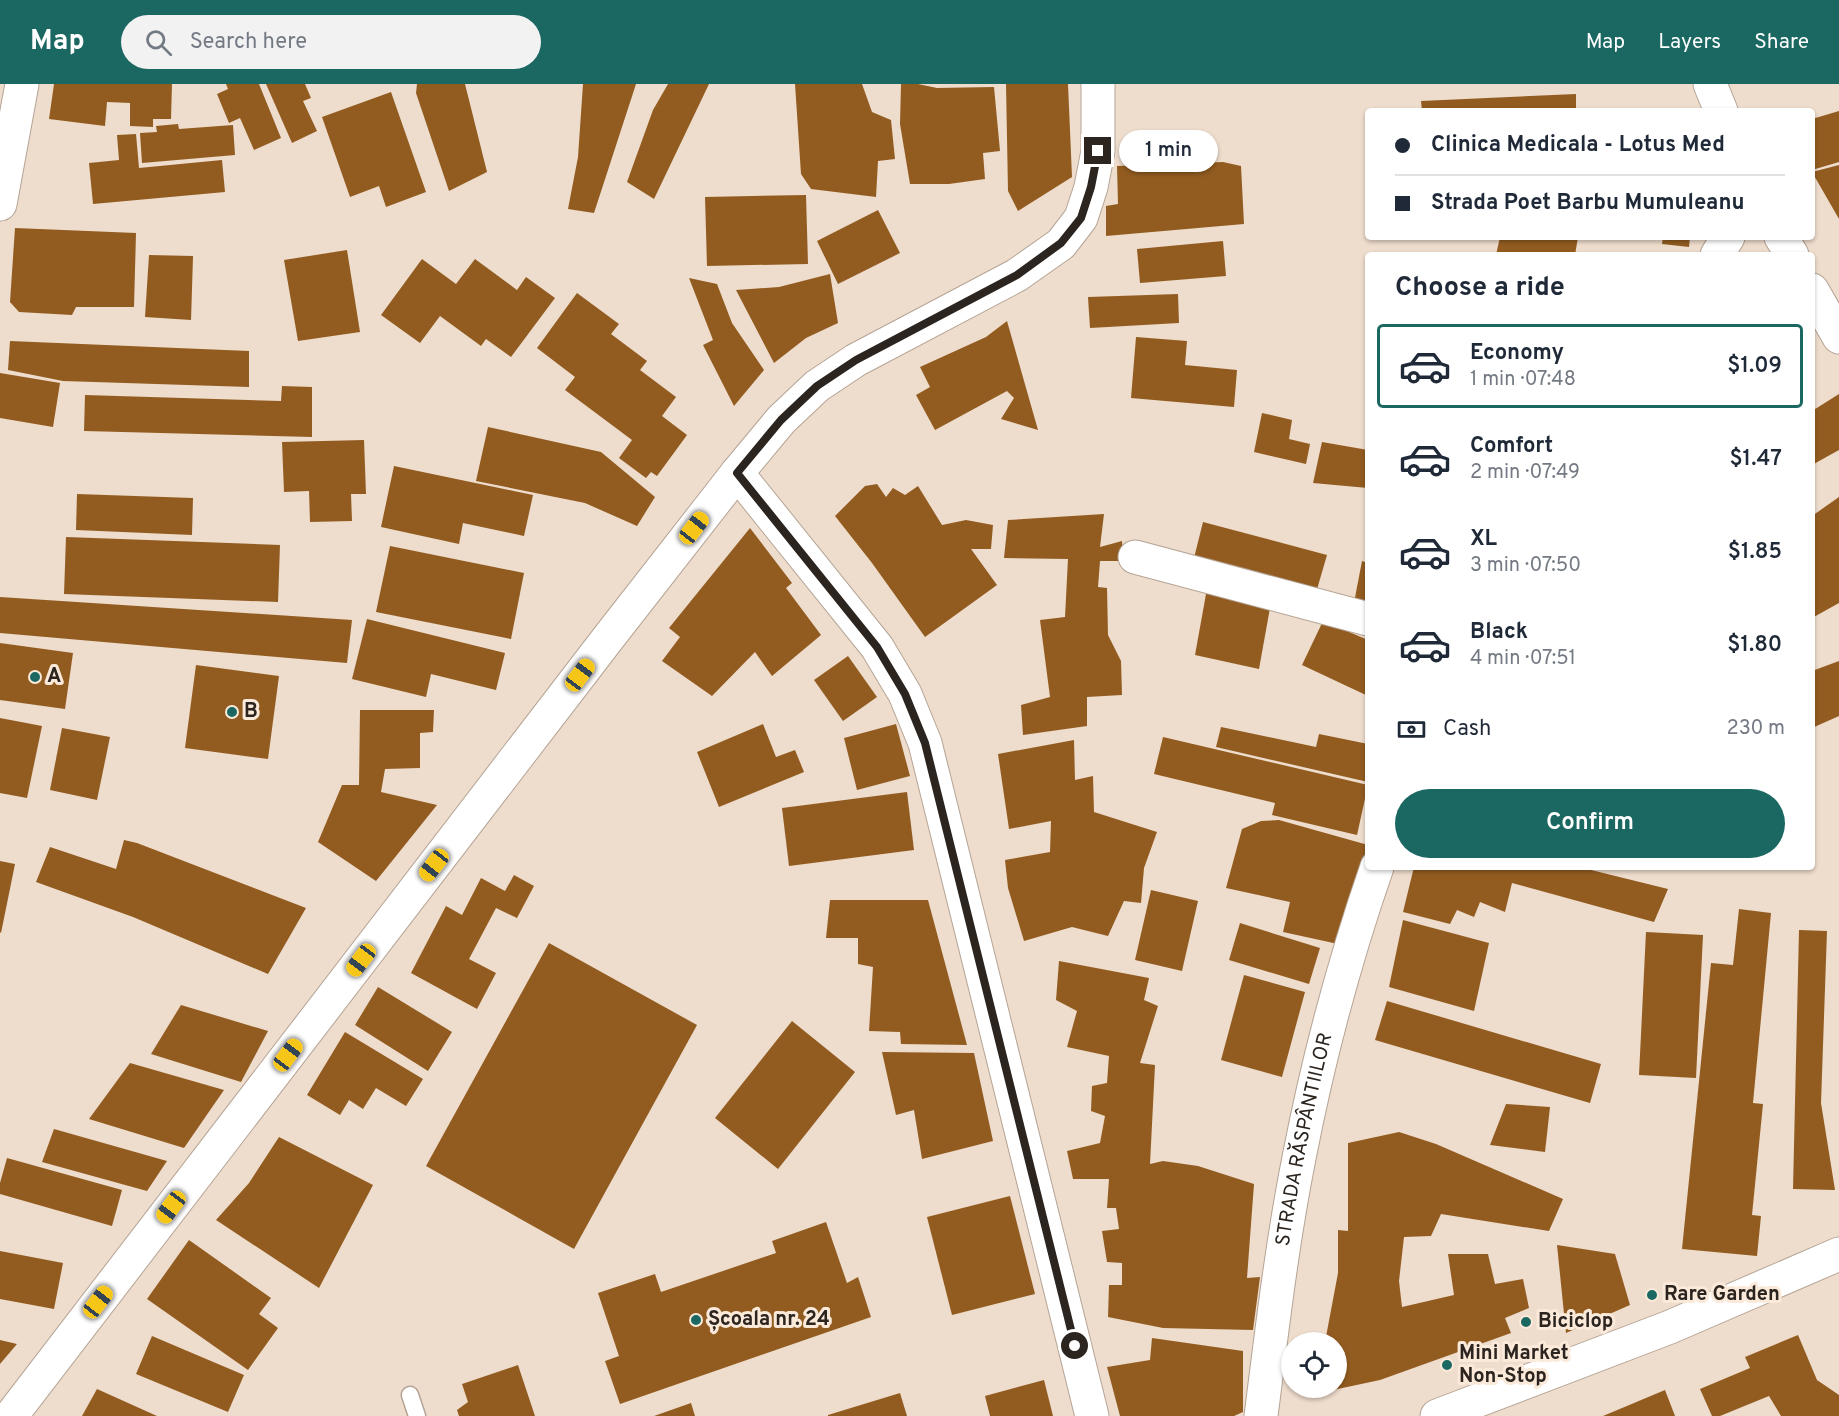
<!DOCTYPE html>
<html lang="en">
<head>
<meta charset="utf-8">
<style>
  body { margin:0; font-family:Overpass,sans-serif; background:#f2f2f3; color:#1f2937; height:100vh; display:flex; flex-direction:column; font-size:22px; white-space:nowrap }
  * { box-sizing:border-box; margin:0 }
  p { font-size:20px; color:#747a83 }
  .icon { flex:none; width:33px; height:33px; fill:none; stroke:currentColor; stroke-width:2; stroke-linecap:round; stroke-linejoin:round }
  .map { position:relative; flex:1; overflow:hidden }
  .panel { position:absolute; left:1365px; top:168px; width:450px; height:618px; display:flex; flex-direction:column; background:#fff; border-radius:6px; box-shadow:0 2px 4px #0004 }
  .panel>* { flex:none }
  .top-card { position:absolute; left:1365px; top:24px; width:450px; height:132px; border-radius:6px; box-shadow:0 2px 4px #0004; display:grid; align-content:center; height:132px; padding:0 30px; background:#fff }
  .buttons { position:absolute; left:1281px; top:1248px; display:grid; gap:12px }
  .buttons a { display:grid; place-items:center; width:66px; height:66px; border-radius:50%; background:#fff; box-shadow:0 2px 4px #0004; font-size:30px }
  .end { position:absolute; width:27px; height:27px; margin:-14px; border:8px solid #2b241f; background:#fff; box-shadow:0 0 0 3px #fff }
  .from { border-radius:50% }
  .bubble { position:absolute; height:42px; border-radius:21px; background:#fff; box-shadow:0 2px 4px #0004; font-size:20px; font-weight:600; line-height:42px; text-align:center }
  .car { position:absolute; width:18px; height:36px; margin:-18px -9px; border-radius:8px; box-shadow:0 0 4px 2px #0007; background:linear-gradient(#f5c518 24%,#345 0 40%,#f5c518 0 76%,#345 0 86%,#f5c518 0) }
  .top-card b { display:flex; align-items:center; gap:21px; height:57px; font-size:22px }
  .top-card b+b { border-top:2px solid #e0e1e3 }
  .top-card i { width:15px; height:15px; background:#1f2937 }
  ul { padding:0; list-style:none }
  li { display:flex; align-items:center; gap:18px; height:84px; margin:0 12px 9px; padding:0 18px; border:3px solid transparent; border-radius:6px }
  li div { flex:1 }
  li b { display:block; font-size:22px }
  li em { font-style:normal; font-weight:600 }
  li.current { border-color:#1b6761 }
  li>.icon { width:54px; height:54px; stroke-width:1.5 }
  h2 { padding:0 30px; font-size:27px; line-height:72px }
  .pay { display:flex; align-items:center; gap:15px; height:66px; padding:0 30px; font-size:22px }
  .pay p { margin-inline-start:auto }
  .cta { display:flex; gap:12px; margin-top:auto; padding:12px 30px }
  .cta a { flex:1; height:69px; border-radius:36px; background:#1b6761; color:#fff; font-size:24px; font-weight:600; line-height:69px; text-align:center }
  header { display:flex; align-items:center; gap:36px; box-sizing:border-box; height:84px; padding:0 30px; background:#1b6761; color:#fff }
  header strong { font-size:28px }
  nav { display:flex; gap:33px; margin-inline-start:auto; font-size:21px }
  .search { width:420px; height:54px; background:#f2f2f3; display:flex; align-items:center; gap:15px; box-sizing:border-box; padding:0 21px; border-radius:33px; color:#747a83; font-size:22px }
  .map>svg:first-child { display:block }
</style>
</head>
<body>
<header>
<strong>Map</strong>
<div class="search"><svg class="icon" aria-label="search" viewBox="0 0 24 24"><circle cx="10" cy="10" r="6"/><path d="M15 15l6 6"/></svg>Search here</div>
<nav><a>Map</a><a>Layers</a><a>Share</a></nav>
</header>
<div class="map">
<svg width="1839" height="1332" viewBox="0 0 1839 1332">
  <rect width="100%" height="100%" fill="#eedccc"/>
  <!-- building -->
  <g fill="#925c20">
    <path d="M54,0H172L171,35H153V43L130,42V19L107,18L105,42L49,35Z"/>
    <path d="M226,0H259L281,54L254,66L240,34L229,39L217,10L228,5Z"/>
    <path d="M266,0H305L311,14L303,17L317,47L292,59Z"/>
    <path d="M417,0H465L487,88L449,107L416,9Z"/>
    <path d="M583,0H636L594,129L568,125L578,73Z"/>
    <path d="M668,0H709L654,115L627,98L653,26Z"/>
    <path d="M795,0H862L872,28L891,36L895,75L878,77L876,113L811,105L801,90Z"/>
    <path d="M901,0H918L937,4L994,3L1000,67L983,69L985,95L949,100H910L900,40Z"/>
    <path d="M1006,0H1068L1072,93L1018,127L1008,107Z"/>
    <path d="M391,8L426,108L386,123L379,102L350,113L322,33Z"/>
    <path d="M1576,10V27H1422L1421,17Z"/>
    <path d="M1839,27V78L1812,86V35Z"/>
    <path d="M178,40L179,45L233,41L235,71L142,79L140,49L157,48L156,42Z"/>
    <path d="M136,50L139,84L222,76L225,108L93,120L89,79L119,76L117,51Z"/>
    <path d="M1223,78L1241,82L1244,140L1106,152V122L1118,120L1117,82Z"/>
    <path d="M1839,81V135L1812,88Z"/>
    <path d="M806,111L808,180L707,182L705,113Z"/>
    <path d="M878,126L900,169L838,200L817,157Z"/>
    <path d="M15,144L136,149L134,223H76L72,231L19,228L10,218Z"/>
    <path d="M1500,153H1578L1575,171H1496Z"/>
    <path d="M1663,153H1690L1689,163L1662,160Z"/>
    <path d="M1223,157L1226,192L1140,199L1137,165Z"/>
    <path d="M347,166L360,248L298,257L284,176Z"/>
    <path d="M149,171L193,172L191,236L145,233Z"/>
    <path d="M422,175L456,200L475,175L517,206L526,193L555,214L511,273L486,255L481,262L440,232L420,259L381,231Z"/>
    <path d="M830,190L838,239L806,254L774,279L736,206L779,203Z"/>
    <path d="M689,194L717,200L732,239L764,286L734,322L703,261L713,256Z"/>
    <path d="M577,209L619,240L611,250L647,277L640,286L676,313L662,332L687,351L657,392L651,388L646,394L619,374L632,356L565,306L575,293L537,264Z"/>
    <path d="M1178,210L1179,239L1090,244L1088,213Z"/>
    <path d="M1007,237L1038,346L1001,335L1014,314L1007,307L935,346L916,311L930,303L920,283L986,253Z"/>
    <path d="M1136,253L1187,257L1185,281L1237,286L1234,323L1131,314Z"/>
    <path d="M10,257L249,267V303L63,297L8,286Z"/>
    <path d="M0,289L60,299L53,343L0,334Z"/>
    <path d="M282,302L312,303V353L84,347L85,311L281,317Z"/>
    <path d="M1839,310V366L1812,381V327Z"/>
    <path d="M1262,329L1292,336L1289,355L1310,360L1306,380L1254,368Z"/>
    <path d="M488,343L601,368L655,413L637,442L585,419L476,397Z"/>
    <path d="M364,356L366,410H351L352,437L310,438L309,407L284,408L282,358Z"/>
    <path d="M1322,358L1368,366V404L1313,399Z"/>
    <path d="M394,382L533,411L524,452L463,439L459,460L381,443Z"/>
    <path d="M877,400L886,413L893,404L905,411L918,402L942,441L966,436L993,441L991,465H971L997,501L925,553L872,479L835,432L865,402Z"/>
    <path d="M77,410L193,414L192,451L76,446Z"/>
    <path d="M1839,413V519L1812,534V432Z"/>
    <path d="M1104,430L1100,463L1122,457L1123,477H1100L1098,503L1107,504L1108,551L1121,577L1122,611L1087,613V642L1023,651L1021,621L1050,613L1040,536L1065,533L1068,475L1004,474L1008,436Z"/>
    <path d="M1203,438L1327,471L1313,519L1192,482Z"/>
    <path d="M750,444L792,499L786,504L821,551L772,592L755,568L712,612L662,577L680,553L669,544Z"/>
    <path d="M66,453L280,461L278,518L64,510Z"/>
    <path d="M390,462L524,489L511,555L376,528Z"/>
    <path d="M1362,477L1368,479V527L1353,524Z"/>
    <path d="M1208,499L1270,524L1259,585L1195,571Z"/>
    <path d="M0,513L352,536L347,579L0,549Z"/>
    <path d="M367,535L505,569L496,606L431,590L426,613L352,595Z"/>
    <path d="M1323,537L1368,556V612L1302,581Z"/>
    <path d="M0,559L73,569L65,625L0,616Z"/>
    <path d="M848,572L877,613L843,637L814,596Z"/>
    <path d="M1839,577V632L1812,644V587Z"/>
    <path d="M196,581L279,592L268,675L185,664Z"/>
    <path d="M360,626H434L433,648L420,649V684L385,685L381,708L437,721L376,797L318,758L342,701H359Z"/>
    <path d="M0,634L42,642L27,714L0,709Z"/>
    <path d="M763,640L776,673L795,666L804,688L719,723L697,668Z"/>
    <path d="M896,640L910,692L857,706L844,654Z"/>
    <path d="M1221,643L1316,663L1319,650L1368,660V698L1216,663Z"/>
    <path d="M62,644L110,653L97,716L50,706Z"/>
    <path d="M1163,653L1368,701L1357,751L1272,731L1275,719L1154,690Z"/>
    <path d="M1074,656L1075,696L1093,692L1094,728L1157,748L1144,784L1141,819L1124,817L1108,852L1072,843L1024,857L1008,804L1005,776L1050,768L1051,737L1009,745L998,670Z"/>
    <path d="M907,708L914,766L789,782L782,724Z"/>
    <path d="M1279,736L1368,761L1338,860L1283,848L1290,818L1226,804L1242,745L1261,737Z"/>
    <path d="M124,756L137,759L306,824L268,890L133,833L36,798L50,763L116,785Z"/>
    <path d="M0,777L15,780L1,849L0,848Z"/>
    <path d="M1414,783H1579L1668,805L1654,838L1512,799L1505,828L1480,818L1474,833L1457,826L1450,840L1403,828Z"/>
    <path d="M514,791L534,802L517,834L496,824L469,875L496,889L477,925L411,889L446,822L462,831L481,794L505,807Z"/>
    <path d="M1151,806L1198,817L1182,887L1135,876Z"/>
    <path d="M830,816H928L967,961L901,960L900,948L869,947L873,883L858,880V854H826Z"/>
    <path d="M1739,825L1771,829L1753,1019L1763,1020L1752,1131L1761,1132L1757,1172L1682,1165L1711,879L1733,881Z"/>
    <path d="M1403,836L1489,859L1474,927L1389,903Z"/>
    <path d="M1240,839L1320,864L1309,900L1229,876Z"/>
    <path d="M1799,846L1827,847L1821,1019L1835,1106L1793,1105Z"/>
    <path d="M1646,848L1703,851L1696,994L1639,991Z"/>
    <path d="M549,859L697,941L574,1165L426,1082Z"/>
    <path d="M1059,877L1149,894L1144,916L1158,922L1140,979L1155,981L1150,1080L1163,1077L1198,1082L1254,1100L1247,1194L1260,1193L1253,1246L1163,1244L1108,1233L1109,1201H1122V1179L1107,1178L1102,1147L1119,1145L1116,1124H1107L1109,1095H1073L1067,1067L1100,1059L1105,1032L1091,1027L1092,1002L1107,999L1109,972L1067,963L1077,927L1056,916Z"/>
    <path d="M1244,891L1305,908L1282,993L1221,976Z"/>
    <path d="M378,903L452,948L428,987L355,941Z"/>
    <path d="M1387,917L1601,980L1590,1019L1375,956Z"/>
    <path d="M181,921L268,947L241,998L151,970Z"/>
    <path d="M792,937L855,988L778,1085L715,1034Z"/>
    <path d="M345,948L423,995L406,1022L376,1004L363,1025L349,1016L340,1031L307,1011Z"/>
    <path d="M882,968L974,969L993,1057L922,1075L914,1026L896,1031Z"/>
    <path d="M130,979L224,1006L184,1064L89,1035Z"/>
    <path d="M1506,1020L1550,1023L1545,1068L1490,1061Z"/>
    <path d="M54,1045L167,1077L147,1107L42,1078Z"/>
    <path d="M1399,1048L1436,1060L1563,1115L1549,1147L1441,1130L1431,1152L1404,1153L1399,1197L1402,1223L1454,1211L1448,1170H1488L1495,1200L1523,1195L1529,1224L1505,1234L1511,1249L1380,1296L1333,1306L1331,1304H1336V1258H1325L1338,1189V1146L1348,1147V1059Z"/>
    <path d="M279,1053L373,1101L319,1204L216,1136L249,1099Z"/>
    <path d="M7,1074L122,1106L112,1142L0,1110V1099Z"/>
    <path d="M1010,1112L1035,1210L952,1231L927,1133Z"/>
    <path d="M826,1138L847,1199L858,1193L871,1233L620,1320L605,1277L619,1272L598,1209L655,1190L661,1208L776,1169L772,1157Z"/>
    <path d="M189,1156L271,1214L259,1230L278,1244L248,1286L147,1215Z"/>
    <path d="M1557,1161L1615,1170L1630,1221L1566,1249Z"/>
    <path d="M0,1167L63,1179L54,1225L0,1215Z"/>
    <path d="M1798,1251L1817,1296L1839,1311V1332H1781L1769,1312L1720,1332H1712L1700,1305L1750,1284L1745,1273Z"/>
    <path d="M152,1252L244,1291L228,1328L136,1290Z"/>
    <path d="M1152,1254L1243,1267V1328L1234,1332H1120L1107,1283L1150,1276Z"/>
    <path d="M0,1256L17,1260L0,1280Z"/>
    <path d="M518,1281L535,1332H459L457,1326L468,1318L462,1300Z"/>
    <path d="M1044,1296L1053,1332H990L985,1312Z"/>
    <path d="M97,1305L157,1332H82Z"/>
    <path d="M1665,1306L1675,1332H1603Z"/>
    <path d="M900,1309L907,1332H828V1331Z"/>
    <path d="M691,1319L695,1332H654Z"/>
  </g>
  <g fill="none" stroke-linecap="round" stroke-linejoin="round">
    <defs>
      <path id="lane" d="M410,1311L417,1332"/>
      <g id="street">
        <path d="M1710,0L1721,27"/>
        <path d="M0,120L22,0"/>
        <path d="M1781,153L1792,171"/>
        <path d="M1717,171L1728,153"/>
        <path d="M1812,206L1839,253"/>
        <path d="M737,389L877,563L905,610L925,659L1092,1332"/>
        <path d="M1135,473L1368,535"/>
        <path d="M11,1332L609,553L737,389L781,336L817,302L856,276L1017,191L1061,160L1081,134L1091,103L1098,67V0"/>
        <path id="s1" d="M1261,1332C1272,1246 1282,1159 1299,1074C1318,976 1344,878 1377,783"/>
      </g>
      <path id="secondary" d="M1437,1332L1670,1243L1839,1170"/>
    </defs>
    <!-- lane casing -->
    <use href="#lane" stroke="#b5a495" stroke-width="19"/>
    <!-- street casing -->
    <use href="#street" stroke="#b5a495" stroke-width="35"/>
    <!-- secondary casing -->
    <use href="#secondary" stroke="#b5a495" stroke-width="35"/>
    <!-- lane -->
    <use href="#lane" stroke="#fff" stroke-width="16"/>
    <!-- street -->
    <use href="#street" stroke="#fff" stroke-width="33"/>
    <!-- secondary -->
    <use href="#secondary" stroke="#fff" stroke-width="33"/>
  </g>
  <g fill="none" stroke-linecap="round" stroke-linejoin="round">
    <!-- route -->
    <path stroke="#2b241f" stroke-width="8" d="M1075,1262L925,659L905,610L877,563L737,389L781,336L817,302L856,276L1017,191L1061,159L1081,134L1091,103L1098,67"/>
  </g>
  <!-- markers -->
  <g fill="#1b6761" stroke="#fbe9d9" stroke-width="2">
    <circle cx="35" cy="593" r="6"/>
    <circle cx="232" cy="628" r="6"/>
    <circle cx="1652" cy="1211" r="6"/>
    <circle cx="696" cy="1236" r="6"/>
    <circle cx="1526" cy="1238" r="6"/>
    <circle cx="1447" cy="1281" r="6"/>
  </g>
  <g text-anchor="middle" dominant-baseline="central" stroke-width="6" stroke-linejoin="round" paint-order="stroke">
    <!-- poi labels -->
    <g font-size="20" font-weight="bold" fill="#2b241f" stroke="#fbe9d9" text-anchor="start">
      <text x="47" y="593">A</text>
      <text x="244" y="628">B</text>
      <text x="1664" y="1211">Rare Garden</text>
      <text x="708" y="1236">Școala nr. 24</text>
      <text x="1538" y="1238">Biciclop</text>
      <text x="1459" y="1270">Mini Market<tspan x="1459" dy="23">Non-Stop</tspan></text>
    </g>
    <!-- street labels -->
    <g font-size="20" fill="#2b241f" stroke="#fbe9d9">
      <text stroke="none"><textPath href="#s1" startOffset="280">STRADA RĂSPÂNTIILOR</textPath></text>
    </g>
  </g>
</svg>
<div class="buttons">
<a><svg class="icon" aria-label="locate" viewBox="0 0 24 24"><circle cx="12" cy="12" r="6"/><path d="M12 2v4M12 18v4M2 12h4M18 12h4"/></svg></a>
</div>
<i class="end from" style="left:1075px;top:1262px"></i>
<i class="end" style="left:1098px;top:67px"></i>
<div class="bubble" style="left:1119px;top:46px;width:99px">1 min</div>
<i class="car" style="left:694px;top:444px;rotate:38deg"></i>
<i class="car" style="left:580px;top:591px;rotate:37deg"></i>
<i class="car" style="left:434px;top:781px;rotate:218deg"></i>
<i class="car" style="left:361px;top:876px;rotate:217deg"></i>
<i class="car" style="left:288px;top:971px;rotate:37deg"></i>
<i class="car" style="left:171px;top:1123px;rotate:217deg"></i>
<i class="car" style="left:98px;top:1218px;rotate:38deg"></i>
<div class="top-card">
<b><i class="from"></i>Clinica Medicala - Lotus Med</b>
<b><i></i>Strada Poet Barbu Mumuleanu</b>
</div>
<section class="panel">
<h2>Choose a ride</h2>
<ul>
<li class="current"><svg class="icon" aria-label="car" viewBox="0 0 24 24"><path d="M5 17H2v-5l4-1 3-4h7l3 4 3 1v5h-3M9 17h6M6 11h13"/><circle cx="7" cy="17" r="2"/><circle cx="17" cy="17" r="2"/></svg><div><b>Economy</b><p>1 min · 07:48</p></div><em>$1.09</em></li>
<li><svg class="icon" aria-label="car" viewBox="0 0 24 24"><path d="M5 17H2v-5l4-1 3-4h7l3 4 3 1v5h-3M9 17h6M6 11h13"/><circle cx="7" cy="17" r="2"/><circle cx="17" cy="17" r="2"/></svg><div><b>Comfort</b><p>2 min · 07:49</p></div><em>$1.47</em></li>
<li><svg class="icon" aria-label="car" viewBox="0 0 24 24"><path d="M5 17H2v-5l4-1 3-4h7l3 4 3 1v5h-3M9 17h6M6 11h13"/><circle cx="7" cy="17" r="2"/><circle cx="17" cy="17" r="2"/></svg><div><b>XL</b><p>3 min · 07:50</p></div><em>$1.85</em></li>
<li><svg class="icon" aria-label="car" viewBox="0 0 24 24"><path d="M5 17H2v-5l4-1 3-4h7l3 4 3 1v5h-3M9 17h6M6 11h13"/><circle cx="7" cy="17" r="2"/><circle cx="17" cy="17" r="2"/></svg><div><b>Black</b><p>4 min · 07:51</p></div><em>$1.80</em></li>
</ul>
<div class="pay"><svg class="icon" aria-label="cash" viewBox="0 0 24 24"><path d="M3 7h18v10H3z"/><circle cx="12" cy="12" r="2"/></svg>Cash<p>230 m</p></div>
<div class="cta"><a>Confirm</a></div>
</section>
</div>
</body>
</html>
